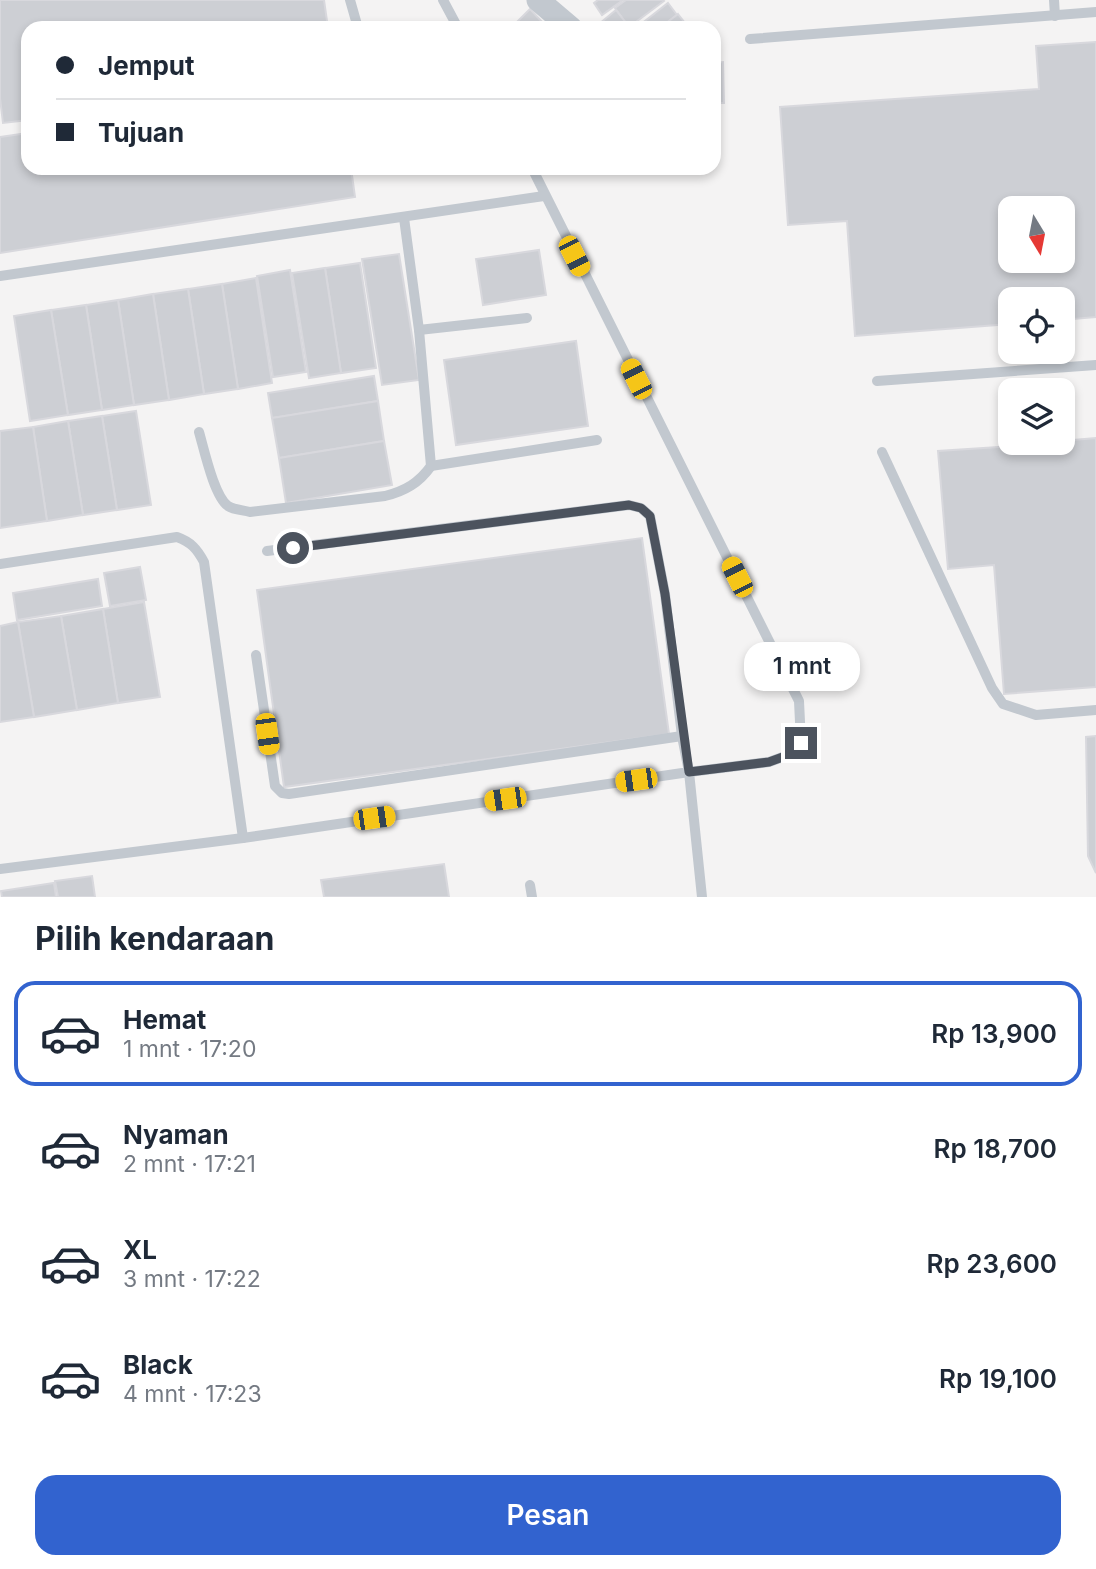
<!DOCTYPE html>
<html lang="id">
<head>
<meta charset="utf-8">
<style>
  body { margin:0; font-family:Inter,sans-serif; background:#f2f2f3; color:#1f2937; height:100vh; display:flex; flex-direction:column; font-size:26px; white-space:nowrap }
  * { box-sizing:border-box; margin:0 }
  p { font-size:23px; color:#747a83 }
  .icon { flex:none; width:38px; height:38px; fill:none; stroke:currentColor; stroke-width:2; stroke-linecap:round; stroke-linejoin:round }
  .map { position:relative; height:897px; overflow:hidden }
  .panel { display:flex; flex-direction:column; background:#fff; flex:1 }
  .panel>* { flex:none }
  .top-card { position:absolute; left:21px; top:21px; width:700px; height:154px; border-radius:21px; box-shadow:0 4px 10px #0003; display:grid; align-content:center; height:154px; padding:0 35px; background:#fff }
  .needle { width:46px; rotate:170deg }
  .controls { position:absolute; left:998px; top:196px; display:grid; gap:14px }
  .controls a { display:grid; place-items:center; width:77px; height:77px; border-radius:14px; background:#fff; box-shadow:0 4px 10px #0003; font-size:35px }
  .end { position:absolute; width:32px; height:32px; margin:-16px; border:9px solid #4c535e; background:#fff; box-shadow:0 0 0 4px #fff }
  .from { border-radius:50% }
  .bubble { position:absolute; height:49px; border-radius:21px; background:#fff; box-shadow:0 4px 10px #0003; font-size:23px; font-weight:600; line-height:49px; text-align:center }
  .car { position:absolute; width:21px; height:42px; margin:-21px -10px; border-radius:9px; box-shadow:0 0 5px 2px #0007; background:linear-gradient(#f5c518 24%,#345 0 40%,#f5c518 0 76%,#345 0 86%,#f5c518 0) }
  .top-card b { display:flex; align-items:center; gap:24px; height:66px; font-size:26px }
  .top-card b+b { border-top:2px solid #e0e1e3 }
  .top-card i { width:18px; height:18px; background:#1f2937 }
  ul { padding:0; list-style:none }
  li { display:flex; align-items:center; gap:21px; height:105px; margin:0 14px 10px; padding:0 21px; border:4px solid transparent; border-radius:21px }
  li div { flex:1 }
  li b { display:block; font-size:26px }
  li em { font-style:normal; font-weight:600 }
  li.on { border-color:#3263cf }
  li>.icon { width:63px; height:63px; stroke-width:1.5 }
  h2 { padding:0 35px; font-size:32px; line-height:84px }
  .button { display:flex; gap:14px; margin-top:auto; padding:14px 35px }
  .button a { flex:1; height:80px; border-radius:21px; background:#3263cf; color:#fff; font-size:28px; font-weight:600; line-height:80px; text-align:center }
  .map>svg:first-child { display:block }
</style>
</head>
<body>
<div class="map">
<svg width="1096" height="897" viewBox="0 0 1096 897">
  <rect width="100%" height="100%" fill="#f4f3f3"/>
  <!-- building -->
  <g fill="#cdcfd4" stroke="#d8d8dd" stroke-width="2" fill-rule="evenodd">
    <path d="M0,0H324L328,28H28V120L3,123L0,98Z"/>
    <path d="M598,0H623L602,15L594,3Z"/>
    <path d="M626,0H663L664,1L629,27L615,8Z"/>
    <path d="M668,3L677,15L660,28H636Z"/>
    <path d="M530,9L543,23L538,28H511Z"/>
    <path d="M616,10L629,27L601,28L599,24Z"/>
    <path d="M678,14L685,23L679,28H660Z"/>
    <path d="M1096,42V317L1062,320V299H1010V324L855,336L847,221L788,225L780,107L1039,89L1036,46ZM1010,208H1062V261H1010Z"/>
    <path d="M723,62L724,103H714V63Z"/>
    <path d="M28,133V168H351L355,197L0,253V137Z"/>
    <path d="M539,250L546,295L483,305L476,259Z"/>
    <path d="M399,254L419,380L382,385L362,259Z"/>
    <path d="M360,263L376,368L341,373L325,268Z"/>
    <path d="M325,268L341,373L309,378L292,273Z"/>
    <path d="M290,270L306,372L273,377L257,276Z"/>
    <path d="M256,278L272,383L238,389L222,284Z"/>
    <path d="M222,284L238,389L204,394L188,289Z"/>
    <path d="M188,289L204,394L169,400L153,294Z"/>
    <path d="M153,294L169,400L134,405L118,300Z"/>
    <path d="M118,300L134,405L102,410L86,305Z"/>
    <path d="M86,305L102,410L68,415L51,310Z"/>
    <path d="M51,310L68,415L30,421L14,316Z"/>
    <path d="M576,341L588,426L456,445L444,360Z"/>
    <path d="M374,376L378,401L272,418L268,393Z"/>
    <path d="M378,401L384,441L279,458L272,418Z"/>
    <path d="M136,411L151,505L117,510L102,416Z"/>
    <path d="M102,416L117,510L83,515L68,421Z"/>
    <path d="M68,421L83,515L47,521L33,427Z"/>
    <path d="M33,427L47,521L0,528V431Z"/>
    <path d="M1096,438V687L1004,694L994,565L948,569L938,451L1062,443V441Z"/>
    <path d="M384,441L392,485L286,503L279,458Z"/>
    <path d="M642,538L669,734L284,787L257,590Z"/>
    <path d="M140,567L146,600L110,606L104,573Z"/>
    <path d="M98,579L102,606L17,620L13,593Z"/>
    <path d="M144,602L160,697L118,703L103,609Z"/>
    <path d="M103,609L118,703L77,710L61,616Z"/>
    <path d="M61,616L77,710L34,717L18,622Z"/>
    <path d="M18,622L34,717L0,722V626Z"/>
    <path d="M1096,736V873L1088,856L1086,737Z"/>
    <path d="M444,864L449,897H324L321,880Z"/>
    <path d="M92,876L95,897H58L55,881Z"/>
    <path d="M54,883L56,897H2L1,891Z"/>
  </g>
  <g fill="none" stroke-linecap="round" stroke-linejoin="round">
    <!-- lane -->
    <g stroke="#c2c8cf" stroke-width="10">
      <path d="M350,0L358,28"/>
      <path d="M443,0L458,28"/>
      <path d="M1054,0L1055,16"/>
      <path d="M750,39L1096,12"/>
      <path d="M532,168L799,701L801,743L791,754L769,762L689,772L702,897"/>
      <path d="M0,276L544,196"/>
      <path d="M419,330L527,318"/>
      <path d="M877,381L1096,365"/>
      <path d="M199,432C204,449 214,496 228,506C234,510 243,510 250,512L385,496C405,491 419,483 431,466L419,330L404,218"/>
      <path d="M882,452L992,688L1003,704L1036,715L1096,710"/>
      <path d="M431,466L597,440"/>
      <path d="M267,551L629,505L641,508L650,516L665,594L682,736"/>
      <path d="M0,564L177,537C191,542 197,549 204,562L243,838"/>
      <path d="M0,869L243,838L689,772L682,736L289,794L282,793L275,786L256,655"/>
      <path d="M530,885L532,897"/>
    </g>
    <!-- street -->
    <path stroke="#c2c8cf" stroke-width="23" d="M538,0L571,28"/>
  </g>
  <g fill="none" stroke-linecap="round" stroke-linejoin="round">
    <!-- route -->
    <path stroke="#4c535e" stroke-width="9" d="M293,548L629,505L641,508L650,516L665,594L689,772L769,762L791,754L801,743"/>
  </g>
</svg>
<div class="controls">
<a><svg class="needle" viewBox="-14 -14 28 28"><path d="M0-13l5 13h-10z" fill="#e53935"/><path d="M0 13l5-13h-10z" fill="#747a83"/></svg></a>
<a><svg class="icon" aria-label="locate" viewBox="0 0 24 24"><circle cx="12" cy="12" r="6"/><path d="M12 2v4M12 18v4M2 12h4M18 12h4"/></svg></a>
<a><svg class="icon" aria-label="layers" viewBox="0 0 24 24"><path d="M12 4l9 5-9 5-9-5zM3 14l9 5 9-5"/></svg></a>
</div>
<i class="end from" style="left:293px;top:548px"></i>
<i class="end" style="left:801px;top:743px"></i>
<div class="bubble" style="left:744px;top:642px;width:116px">1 mnt</div>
<i class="car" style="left:574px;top:256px;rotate:153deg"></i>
<i class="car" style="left:636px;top:379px;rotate:333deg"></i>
<i class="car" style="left:737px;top:577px;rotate:333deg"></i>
<i class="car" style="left:267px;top:734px;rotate:172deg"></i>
<i class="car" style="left:636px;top:780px;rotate:262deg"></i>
<i class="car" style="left:505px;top:799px;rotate:262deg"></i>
<i class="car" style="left:374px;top:818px;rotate:82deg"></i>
<div class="top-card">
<b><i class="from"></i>Jemput</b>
<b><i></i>Tujuan</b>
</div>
</div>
<section class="panel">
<h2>Pilih kendaraan</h2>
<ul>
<li class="on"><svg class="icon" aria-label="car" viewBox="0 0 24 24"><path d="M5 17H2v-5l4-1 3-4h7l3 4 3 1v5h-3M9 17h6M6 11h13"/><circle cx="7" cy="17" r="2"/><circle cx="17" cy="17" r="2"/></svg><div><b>Hemat</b><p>1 mnt · 17:20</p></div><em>Rp 13,900</em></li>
<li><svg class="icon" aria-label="car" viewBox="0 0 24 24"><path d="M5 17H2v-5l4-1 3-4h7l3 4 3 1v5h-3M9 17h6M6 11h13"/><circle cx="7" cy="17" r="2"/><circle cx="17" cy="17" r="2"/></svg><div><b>Nyaman</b><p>2 mnt · 17:21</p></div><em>Rp 18,700</em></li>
<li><svg class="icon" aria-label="car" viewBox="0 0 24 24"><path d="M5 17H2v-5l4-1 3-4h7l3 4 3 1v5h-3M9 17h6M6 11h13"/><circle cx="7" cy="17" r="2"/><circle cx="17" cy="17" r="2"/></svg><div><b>XL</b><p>3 mnt · 17:22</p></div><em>Rp 23,600</em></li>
<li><svg class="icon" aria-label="car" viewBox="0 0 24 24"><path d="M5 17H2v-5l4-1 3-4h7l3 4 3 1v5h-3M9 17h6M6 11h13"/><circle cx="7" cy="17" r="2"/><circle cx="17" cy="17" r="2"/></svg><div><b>Black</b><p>4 mnt · 17:23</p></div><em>Rp 19,100</em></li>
</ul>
<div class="button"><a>Pesan</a></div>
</section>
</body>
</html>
